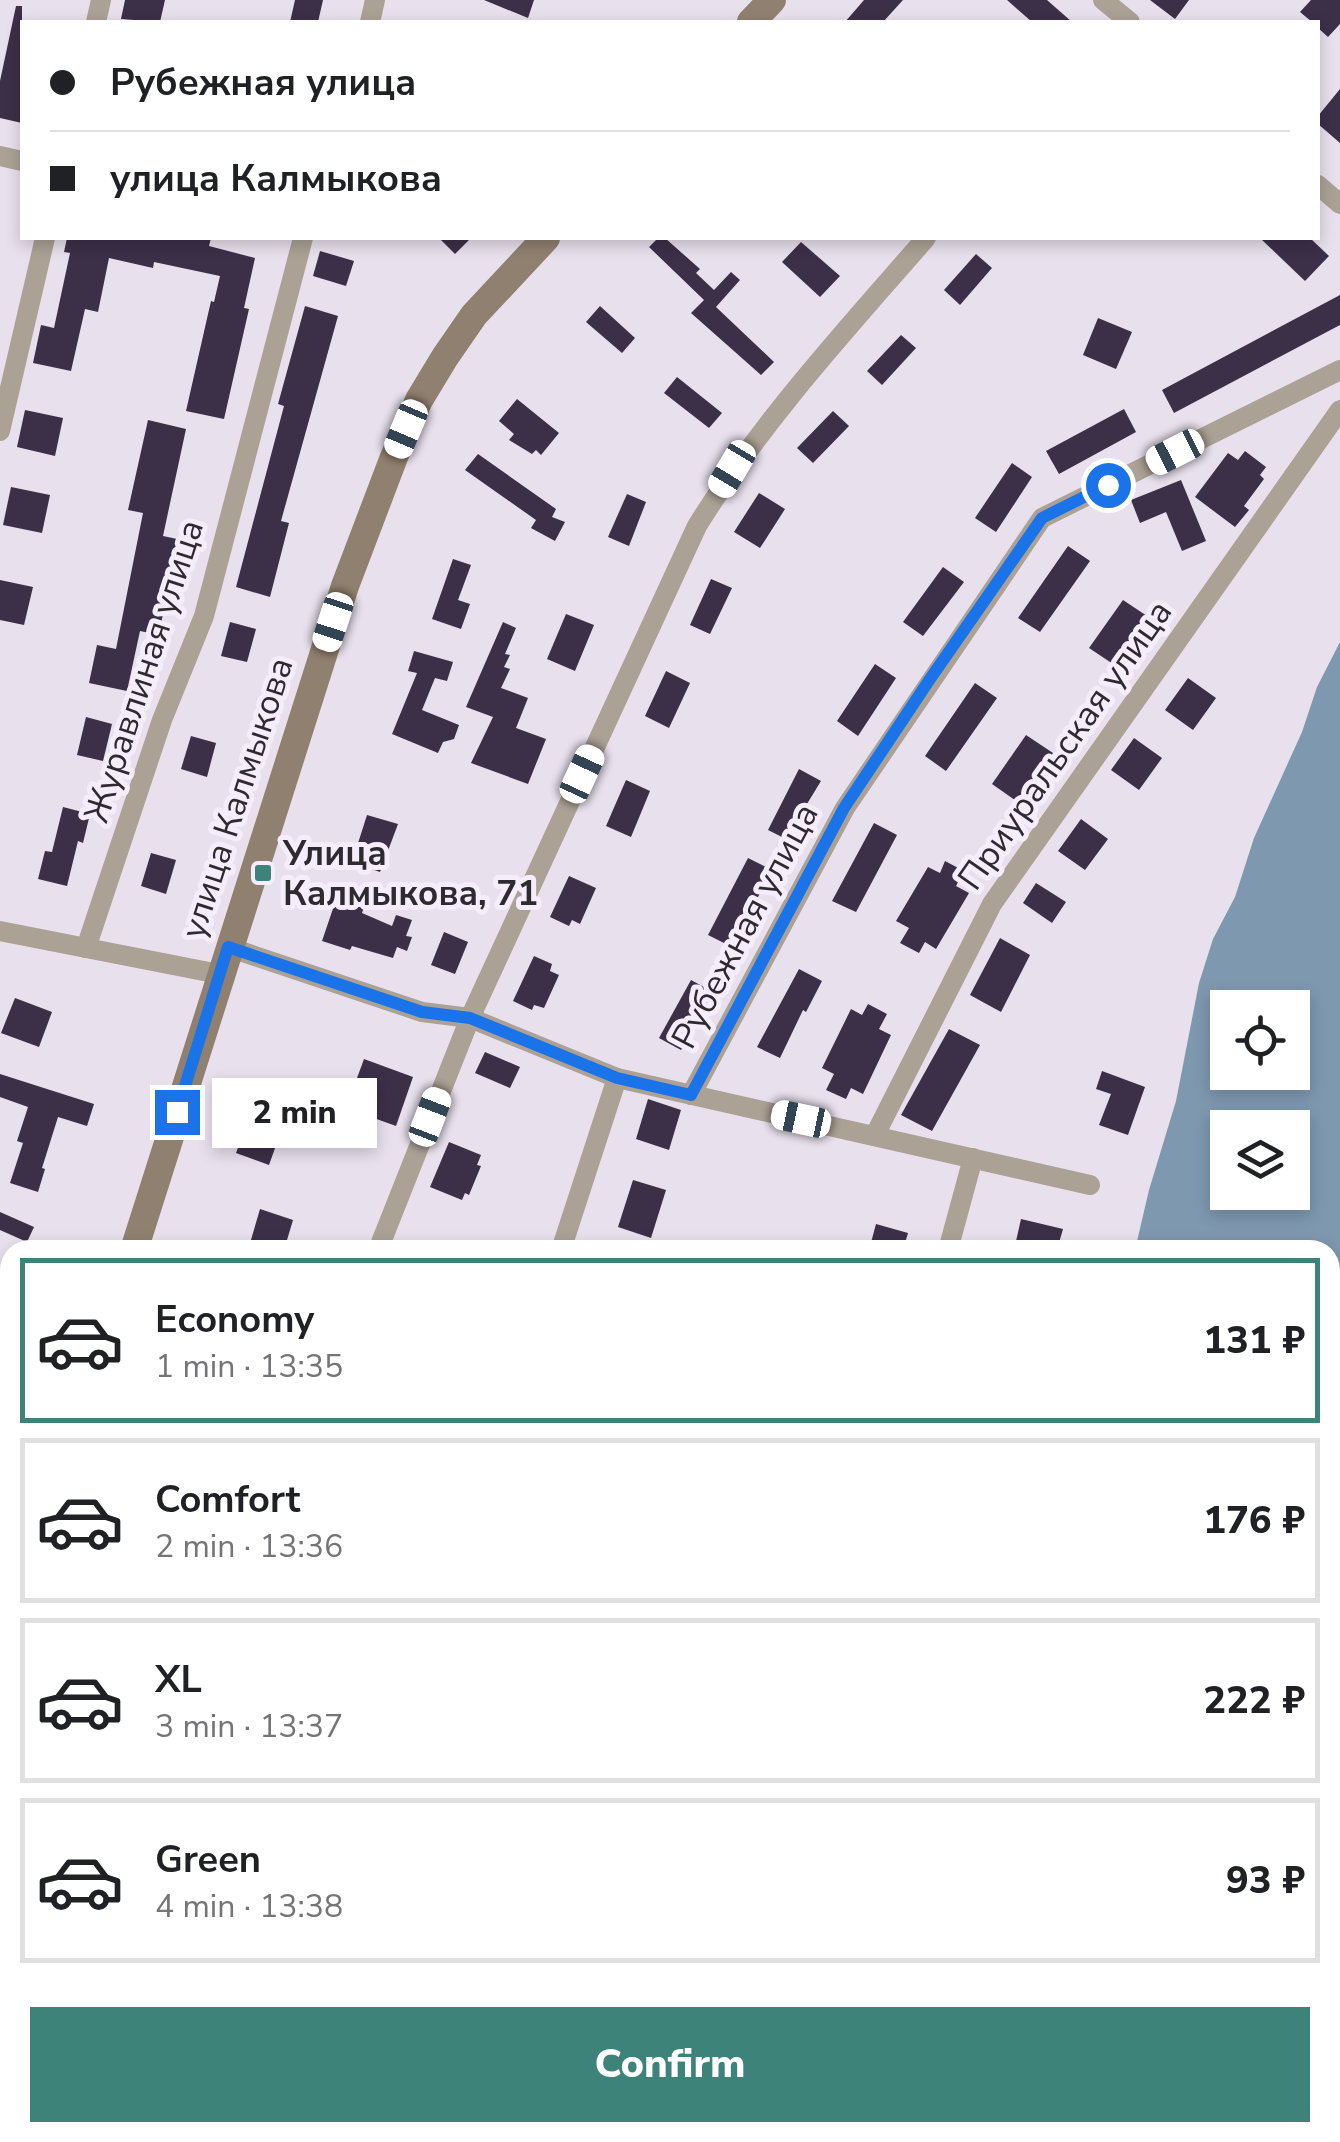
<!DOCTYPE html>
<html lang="en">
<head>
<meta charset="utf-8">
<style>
  body { margin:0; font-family:"Nunito Sans",sans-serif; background:#f2f2f2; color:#202124; height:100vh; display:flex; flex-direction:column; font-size:38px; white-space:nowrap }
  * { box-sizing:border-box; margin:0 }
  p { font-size:32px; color:#757577 }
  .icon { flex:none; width:55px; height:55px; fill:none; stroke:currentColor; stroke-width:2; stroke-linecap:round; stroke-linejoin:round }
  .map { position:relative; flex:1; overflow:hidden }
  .details { position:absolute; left:0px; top:1240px; width:1340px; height:902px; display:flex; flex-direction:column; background:#fff; border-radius:30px 30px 0 0; box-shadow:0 5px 15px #0003 }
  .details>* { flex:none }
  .banner { position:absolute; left:20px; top:20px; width:1300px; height:220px; border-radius:0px; box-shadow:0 5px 15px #0003; display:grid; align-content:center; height:220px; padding:0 30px; background:#fff }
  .controls { position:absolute; left:1210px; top:990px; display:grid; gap:20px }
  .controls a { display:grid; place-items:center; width:100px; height:100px; border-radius:0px; background:#fff; box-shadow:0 5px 15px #0003; font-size:50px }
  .end { position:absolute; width:45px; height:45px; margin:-22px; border:12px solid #1a73e8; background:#fff; box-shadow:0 0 0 5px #fff }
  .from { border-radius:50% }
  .bubble { position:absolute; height:70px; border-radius:0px; background:#fff; box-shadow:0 5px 15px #0003; font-size:32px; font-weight:800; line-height:70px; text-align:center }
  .car { position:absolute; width:30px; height:60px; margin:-30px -15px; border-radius:12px; box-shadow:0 0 8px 2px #0007; background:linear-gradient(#fff 24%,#345 0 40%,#fff 0 76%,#345 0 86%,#fff 0) }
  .banner b { display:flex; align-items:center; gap:35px; height:95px; font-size:38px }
  .banner b+b { border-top:2px solid #e0e0e0 }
  .banner i { width:25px; height:25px; background:#202124 }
  ul { padding:18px 0 0; list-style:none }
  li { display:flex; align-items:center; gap:30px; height:165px; margin:0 20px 15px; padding:0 10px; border:5px solid #e0e0e0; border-radius:0px }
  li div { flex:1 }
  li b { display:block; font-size:38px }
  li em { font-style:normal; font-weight:800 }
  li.current { border-color:#3d837a }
  li>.icon { width:90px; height:90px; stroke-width:1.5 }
  .button { display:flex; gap:20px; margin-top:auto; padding:20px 30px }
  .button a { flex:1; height:115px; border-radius:0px; background:#3d837a; color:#fff; font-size:40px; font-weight:800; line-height:115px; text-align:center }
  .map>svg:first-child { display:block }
</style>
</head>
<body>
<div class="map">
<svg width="1340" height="2142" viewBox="0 0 1340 2142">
  <rect width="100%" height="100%" fill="#e8e0ed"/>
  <!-- water -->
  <path fill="#7e98b0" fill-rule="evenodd" d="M1340,642V2142H603L611,2132H1330V1250H1135L1149,1190L1176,1101L1199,983L1213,939L1235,897L1254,838L1302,732L1317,687ZM1228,1008H1292V1072H1228ZM1228,1128H1292V1192H1228Z"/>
  <!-- building -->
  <g fill="#3c2f48">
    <path d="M125,0H165L160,22L121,19Z"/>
    <path d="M295,0H323L318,22H290Z"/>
    <path d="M484,0H534L528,18Z"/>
    <path d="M864,0H903L883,22H845Z"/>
    <path d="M1007,0H1047L1072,22H1032Z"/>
    <path d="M1150,0H1189L1175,19Z"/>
    <path d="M1311,0H1340V24L1328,37L1318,28V22H1312L1300,12Z"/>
    <path d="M16,6H22V123L0,118V81Z"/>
    <path d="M1340,89V143L1318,124V116Z"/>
    <path d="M67,238H211L209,246L255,258L244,308L249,309L224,419L186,411L211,301L214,302L220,276L154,262L153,268L109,258L98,312L85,309L71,371L33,363L41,325L54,328L70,253L64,252Z"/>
    <path d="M439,238H471L455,254Z"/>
    <path d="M658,238H665L700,269L696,273L714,290L731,272L740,280L716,307L774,362L761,375L691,313L704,300L649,247Z"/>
    <path d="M1260,238H1310L1329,256L1305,281Z"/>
    <path d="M801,242L840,276L820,297L782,262Z"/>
    <path d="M320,251L354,261L346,286L313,276Z"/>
    <path d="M976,254L992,268L960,305L944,290Z"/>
    <path d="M1340,295V325L1174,413L1162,390Z"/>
    <path d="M305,306L338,316L281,521L289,523L270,597L236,587L284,406L278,404Z"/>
    <path d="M600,306L635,338L622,353L586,322Z"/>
    <path d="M1098,318L1132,332L1116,369L1083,355Z"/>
    <path d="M901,335L916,348L882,385L867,371Z"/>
    <path d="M677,377L722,413L709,428L664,393Z"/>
    <path d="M517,399L559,433L541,455L536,450L532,454L509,440L514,434L499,421Z"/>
    <path d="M1124,409L1136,432L1059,474L1046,451Z"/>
    <path d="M25,410L63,418L55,456L17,447Z"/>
    <path d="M833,411L849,426L813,463L797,448Z"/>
    <path d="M148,420L186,429L163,536L177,539L159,635L140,631L127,691L89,683L97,645L116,649L143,513L128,510Z"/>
    <path d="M1245,451L1266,467L1260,475L1264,479L1244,506L1249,510L1235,527L1195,497L1228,453L1238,460Z"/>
    <path d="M478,454L556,509L552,517L565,522L555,541L531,528L536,520L465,470Z"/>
    <path d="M1012,463L1032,477L996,532L975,518Z"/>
    <path d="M1181,480L1206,541L1182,551L1166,512L1140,523L1131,500Z"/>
    <path d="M11,487L50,495L42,533L3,525Z"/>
    <path d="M759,493L785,509L760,548L734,532Z"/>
    <path d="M627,494L646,502L629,546L608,537Z"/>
    <path d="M1068,546L1090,561L1040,632L1018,618Z"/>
    <path d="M453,559L471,565L458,600L470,604L461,629L432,619Z"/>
    <path d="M943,567L964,582L923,636L903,622Z"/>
    <path d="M711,579L732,588L710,634L690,625Z"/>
    <path d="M0,580L33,587L24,625L0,620Z"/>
    <path d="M1123,600L1150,618L1116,666L1089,648Z"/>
    <path d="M566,614L594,625L575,671L547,659Z"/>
    <path d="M230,622L256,629L247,662L221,656Z"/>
    <path d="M503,622L516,628L505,654L510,655L504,667L510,669L501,688L528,698L516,728L546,739L528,784L471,763L493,717L466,707Z"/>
    <path d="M414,651L453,662L447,681L435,678L422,710L459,725L454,739L443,742L438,753L392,734L417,673L408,671Z"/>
    <path d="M875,664L896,678L858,736L837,721Z"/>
    <path d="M666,671L690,683L669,728L645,716Z"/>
    <path d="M1188,678L1216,698L1193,730L1165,710Z"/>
    <path d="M975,683L997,698L946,771L925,756Z"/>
    <path d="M86,717L112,724L103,761L77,755Z"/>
    <path d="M1026,735L1053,753L1019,803L992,784Z"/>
    <path d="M191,736L216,743L207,777L181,769Z"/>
    <path d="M1134,738L1162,758L1139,790L1111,770Z"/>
    <path d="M799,769L821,781L799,817L802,819L790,841L768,830Z"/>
    <path d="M626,780L650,791L631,837L606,826Z"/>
    <path d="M63,807L90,814L83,843L78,841L67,886L38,879L45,851L52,852Z"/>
    <path d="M367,815L398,824L380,872L352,862Z"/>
    <path d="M1081,819L1108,839L1085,870L1058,851Z"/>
    <path d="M874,823L897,835L856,912L832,901Z"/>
    <path d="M151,853L176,860L166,894L141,886Z"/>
    <path d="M748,858L772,870L732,947L708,935Z"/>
    <path d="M945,861L964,871L956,886L969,893L936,949L925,942L919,953L900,943L909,928L896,921L928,867L940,873Z"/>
    <path d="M569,876L596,888L580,924L572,920L569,926L550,917Z"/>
    <path d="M1036,883L1066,902L1052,923L1023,903Z"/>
    <path d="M340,888L362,895L358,904L364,907L362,913L392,926L396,915L412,920L406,936L412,937L407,951L397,947L393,958L352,946L350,950L322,941Z"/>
    <path d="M444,932L468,942L455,974L431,965Z"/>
    <path d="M1000,938L1030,955L1001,1012L970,995Z"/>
    <path d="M534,956L552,964L550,971L559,975L544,1008L534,1005L532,1010L513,1001Z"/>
    <path d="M799,969L822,981L806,1012L803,1010L780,1058L757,1047Z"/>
    <path d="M691,980L713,992L681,1050L659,1038Z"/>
    <path d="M15,998L52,1012L39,1047L1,1033Z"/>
    <path d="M868,1004L887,1014L879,1029L891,1035L863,1094L851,1088L846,1099L826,1090L834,1074L822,1068L851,1009L862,1015Z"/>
    <path d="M949,1029L980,1045L932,1131L901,1115Z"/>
    <path d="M485,1052L520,1067L510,1088L475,1073Z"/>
    <path d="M364,1059L413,1077L396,1126L346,1108Z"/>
    <path d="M1102,1071L1145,1087L1128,1135L1099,1125L1111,1094L1096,1089Z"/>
    <path d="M0,1074L94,1104L87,1126L58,1117L42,1168L45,1169L38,1192L10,1183L23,1143L17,1141L28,1107L0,1097Z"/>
    <path d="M648,1099L681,1110L669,1150L636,1139Z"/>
    <path d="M252,1111L284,1123L269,1165L236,1153Z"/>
    <path d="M449,1142L481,1155L477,1165L481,1166L469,1195L465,1193L462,1200L430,1187Z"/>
    <path d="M633,1180L666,1190L651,1238L618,1227Z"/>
    <path d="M260,1209L293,1220L284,1250H248Z"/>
    <path d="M0,1212L34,1227L27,1242L0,1230Z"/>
    <path d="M1021,1219L1063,1229L1057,1250H1014Z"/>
    <path d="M876,1224L908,1233L903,1250H869Z"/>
  </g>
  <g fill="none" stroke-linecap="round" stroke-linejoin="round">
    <!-- minor -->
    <g stroke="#aba195" stroke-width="20">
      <path d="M1103,0L1130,22"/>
      <path d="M96,22L101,0"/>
      <path d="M370,22L375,0"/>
      <path d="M0,156L22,161"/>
      <path d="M1318,185L1340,204"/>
      <path d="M0,431L45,238"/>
      <path d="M0,931L219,974"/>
      <path d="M228,947L422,1012L470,1018L617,1078L1090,1185"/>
      <path d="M86,948L162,720L204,616L303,238"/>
      <path d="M691,1095L845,808L1042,518L1340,370"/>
      <path d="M875,1135L992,904L1340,410"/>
      <path d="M378,1250L470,1018L697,526C762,421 845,331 926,238"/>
      <path d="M561,1250L617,1078"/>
      <path d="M948,1250L973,1158"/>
      <path d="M0,1913L10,1916"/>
    </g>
    <!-- secondary -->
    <g stroke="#90806f" stroke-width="28">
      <path d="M751,22L772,0"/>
      <path d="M134,1250L345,586L394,457L419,400L445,357L474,315L546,238"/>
      <path d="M0,1660L10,1627"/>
    </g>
  </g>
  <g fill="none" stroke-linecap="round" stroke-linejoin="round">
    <!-- route -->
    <path stroke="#1a73e8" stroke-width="12" d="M177,1112L228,947L422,1012L470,1018L617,1078L691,1095L844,808L930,679L1042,518L1108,485"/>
  </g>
  <!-- markers -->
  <rect fill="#3d837a" stroke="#f5edfb" stroke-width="4" x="253" y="863" width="20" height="20" rx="5"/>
  <g text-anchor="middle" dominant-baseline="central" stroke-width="10" stroke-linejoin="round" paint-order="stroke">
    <!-- street labels -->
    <g font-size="35" fill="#2e2b30" stroke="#f5edfb">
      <text transform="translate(144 671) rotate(-72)">Журавлиная улица</text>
      <text transform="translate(1065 745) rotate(-55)">Приуральская улица</text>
      <text transform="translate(237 798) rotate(-72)">улица Калмыкова</text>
      <text transform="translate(745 926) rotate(-62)">Рубежная улица</text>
    </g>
    <!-- poi labels -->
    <g font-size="35" font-weight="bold" fill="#2e2b30" stroke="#f5edfb" text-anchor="start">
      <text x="283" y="853">Улица<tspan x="283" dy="40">Калмыкова, 71</tspan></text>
    </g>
  </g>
</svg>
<div class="controls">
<a><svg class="icon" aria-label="locate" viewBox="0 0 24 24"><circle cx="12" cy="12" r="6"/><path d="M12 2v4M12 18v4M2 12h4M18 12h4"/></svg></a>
<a><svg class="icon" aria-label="layers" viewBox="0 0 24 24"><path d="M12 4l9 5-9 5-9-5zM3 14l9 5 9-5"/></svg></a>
</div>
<i class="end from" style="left:1108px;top:485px"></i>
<i class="end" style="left:177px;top:1112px"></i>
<div class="bubble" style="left:212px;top:1078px;width:165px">2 min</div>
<i class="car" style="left:406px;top:429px;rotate:203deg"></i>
<i class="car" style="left:1175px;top:452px;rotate:243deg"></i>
<i class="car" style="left:732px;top:469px;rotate:211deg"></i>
<i class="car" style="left:333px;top:622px;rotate:198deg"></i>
<i class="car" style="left:582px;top:774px;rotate:25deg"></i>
<i class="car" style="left:430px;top:1117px;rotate:21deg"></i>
<i class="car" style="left:801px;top:1119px;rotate:282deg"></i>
<div class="banner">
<b><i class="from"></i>Рубежная улица</b>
<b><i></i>улица Калмыкова</b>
</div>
<section class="details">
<ul>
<li class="current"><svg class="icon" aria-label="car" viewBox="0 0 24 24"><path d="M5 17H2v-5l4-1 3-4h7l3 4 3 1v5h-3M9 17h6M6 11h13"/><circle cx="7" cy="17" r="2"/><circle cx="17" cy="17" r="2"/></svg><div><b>Economy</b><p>1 min · 13:35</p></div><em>131 ₽</em></li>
<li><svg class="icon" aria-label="car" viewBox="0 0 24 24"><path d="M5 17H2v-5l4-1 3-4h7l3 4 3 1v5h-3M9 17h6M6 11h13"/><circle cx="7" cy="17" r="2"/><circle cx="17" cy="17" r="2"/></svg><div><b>Comfort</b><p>2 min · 13:36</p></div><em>176 ₽</em></li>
<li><svg class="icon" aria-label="car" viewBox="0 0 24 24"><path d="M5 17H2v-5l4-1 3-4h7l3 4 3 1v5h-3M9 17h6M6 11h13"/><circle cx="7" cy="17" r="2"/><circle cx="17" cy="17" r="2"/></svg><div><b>XL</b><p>3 min · 13:37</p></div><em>222 ₽</em></li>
<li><svg class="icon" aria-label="car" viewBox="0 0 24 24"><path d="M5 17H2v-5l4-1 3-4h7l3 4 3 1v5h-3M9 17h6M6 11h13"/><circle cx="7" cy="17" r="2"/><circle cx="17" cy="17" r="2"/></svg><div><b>Green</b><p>4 min · 13:38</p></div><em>93 ₽</em></li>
</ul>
<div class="button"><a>Confirm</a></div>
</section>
</div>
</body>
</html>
